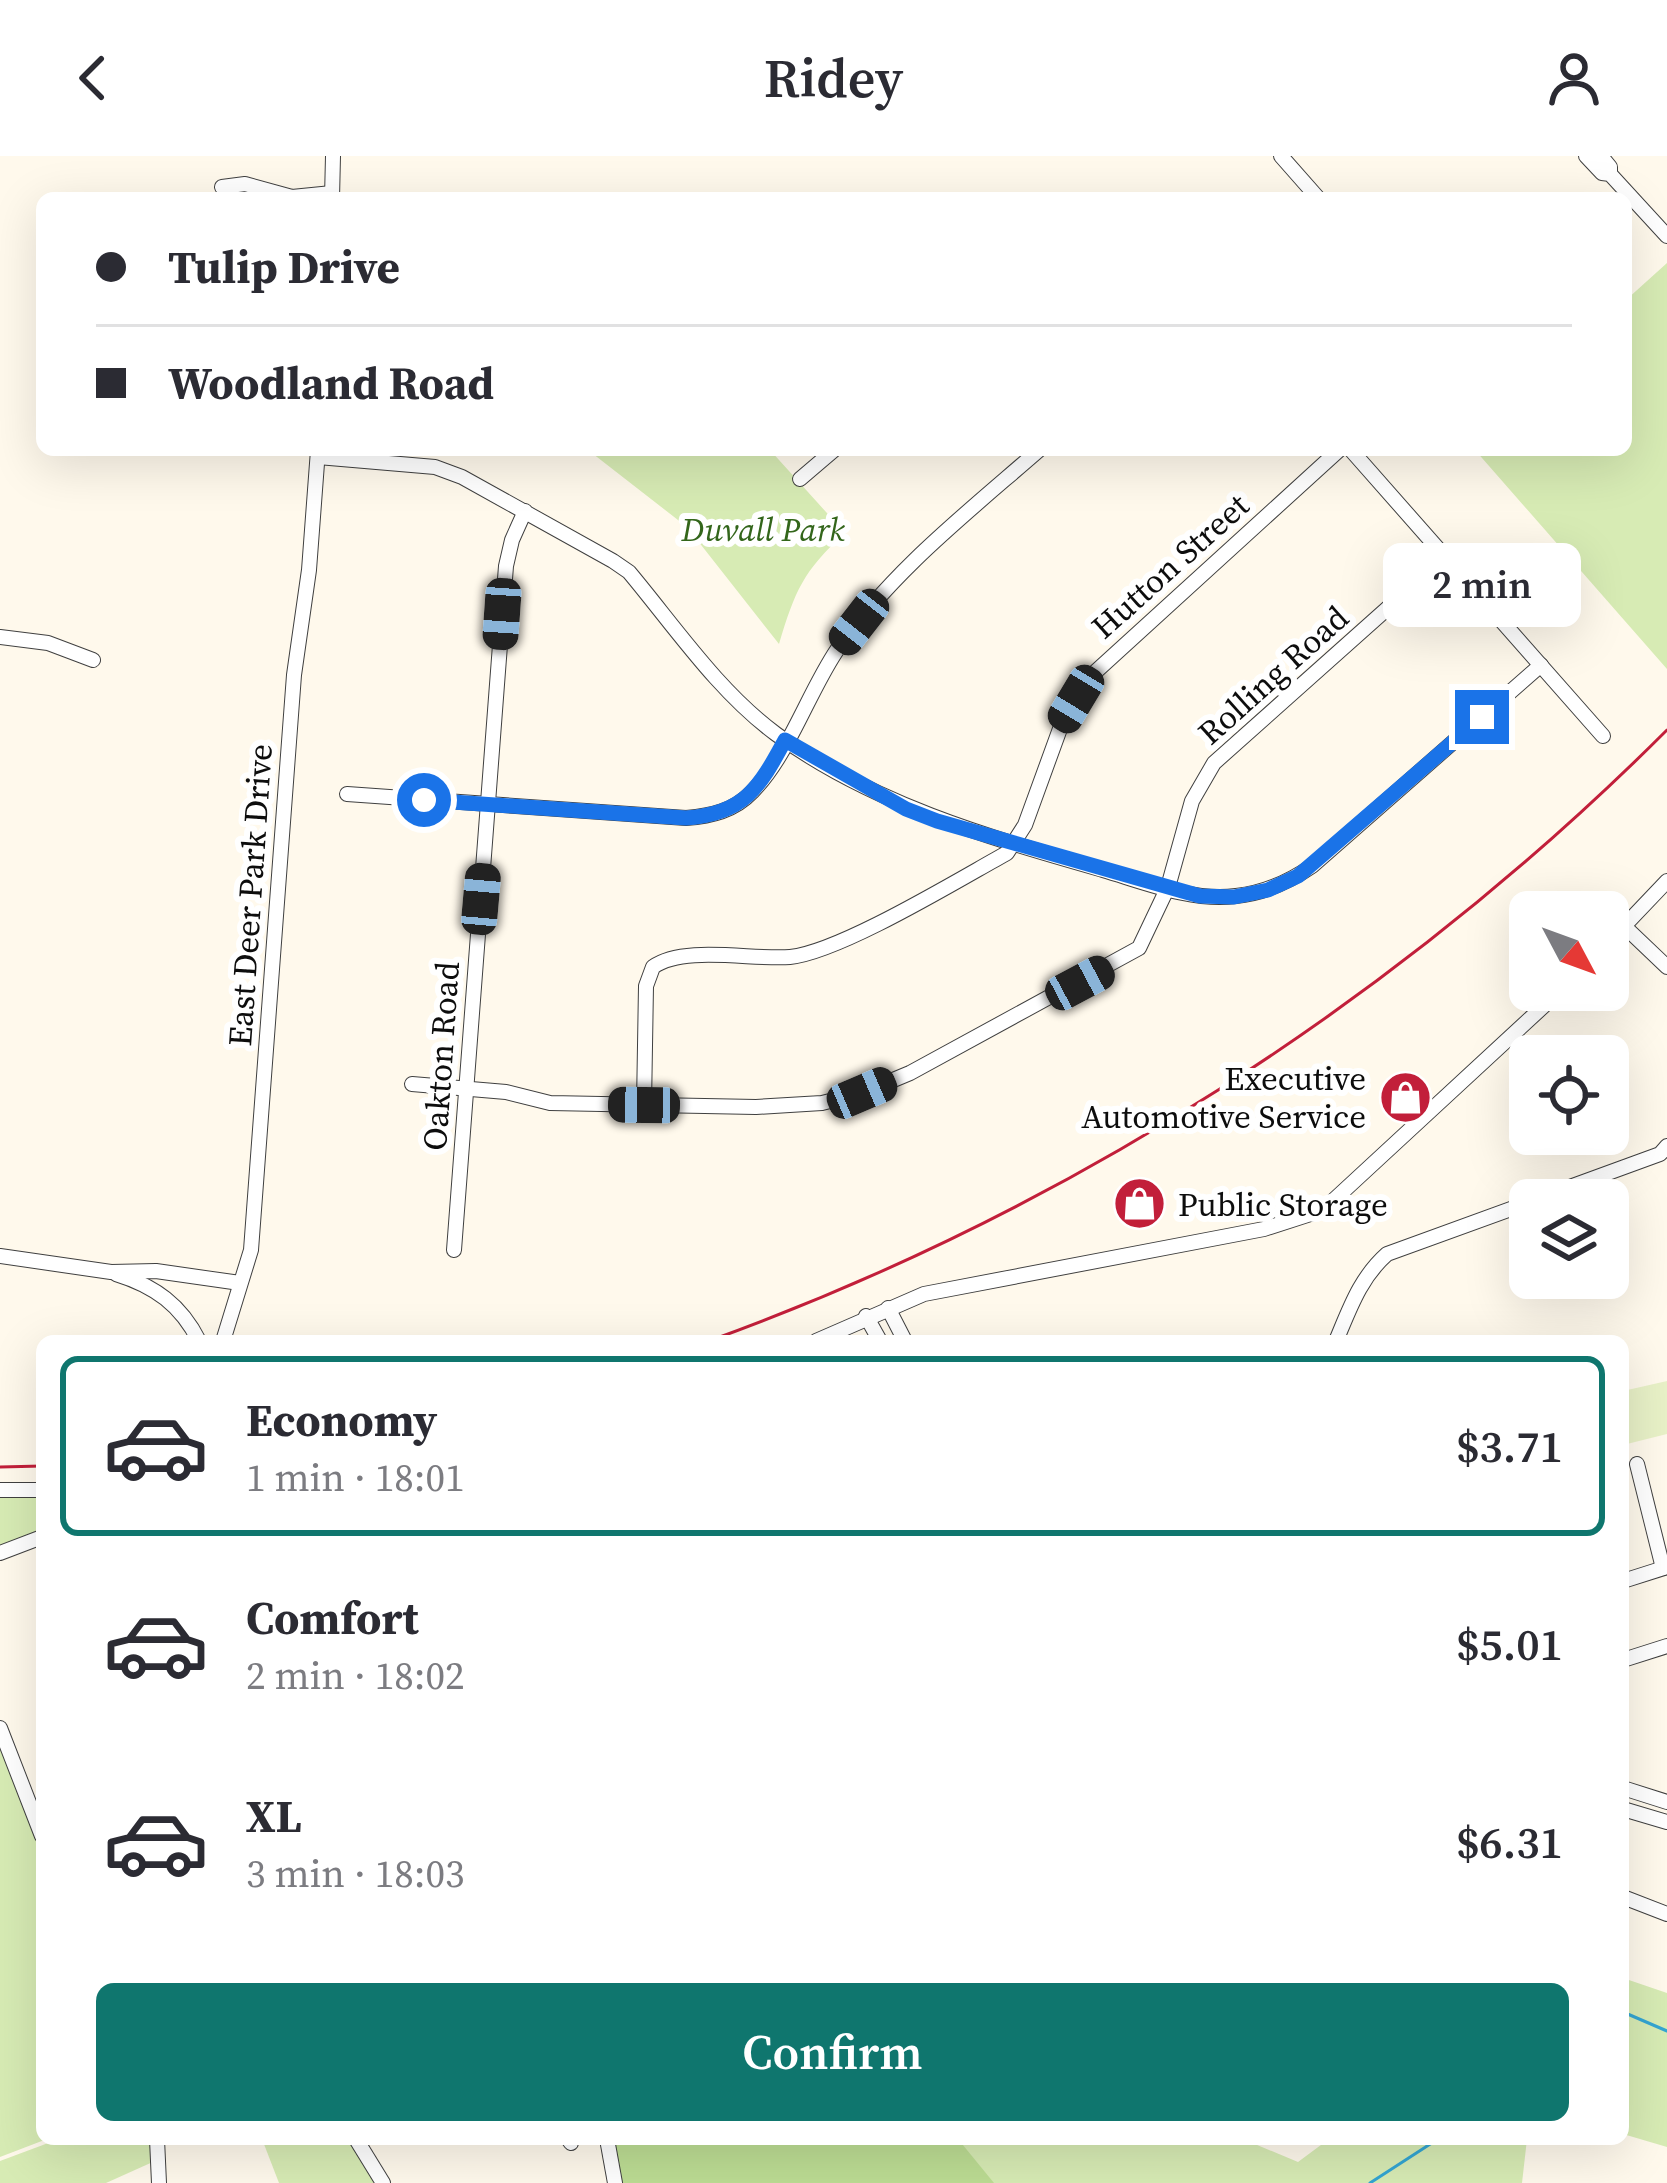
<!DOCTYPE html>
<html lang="en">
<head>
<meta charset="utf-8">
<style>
  body { margin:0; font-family:"Source Serif 4",serif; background:#f7f7f7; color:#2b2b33; height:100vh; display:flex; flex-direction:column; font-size:45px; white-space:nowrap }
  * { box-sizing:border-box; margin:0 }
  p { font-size:39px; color:#7c7c81 }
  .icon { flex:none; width:66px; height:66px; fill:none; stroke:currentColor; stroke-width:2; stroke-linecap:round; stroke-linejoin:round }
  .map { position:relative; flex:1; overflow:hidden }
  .details { position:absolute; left:36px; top:1179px; width:1593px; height:810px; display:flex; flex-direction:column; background:#fff; border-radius:18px; box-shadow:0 12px 48px #0002 }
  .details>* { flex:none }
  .banner { position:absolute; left:36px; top:36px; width:1596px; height:264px; border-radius:18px; box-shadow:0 12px 48px #0002; display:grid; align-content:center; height:264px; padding:0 60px; background:#fff }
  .needle { width:78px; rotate:131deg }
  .tools { position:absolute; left:1509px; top:735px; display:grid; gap:24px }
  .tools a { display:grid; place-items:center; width:120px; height:120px; border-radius:18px; background:#fff; box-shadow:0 12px 48px #0002; font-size:60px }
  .end { position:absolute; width:54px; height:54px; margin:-27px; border:15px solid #1a73e8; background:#fff; box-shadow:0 0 0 6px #fff }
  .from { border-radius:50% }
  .bubble { position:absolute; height:84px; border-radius:18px; background:#fff; box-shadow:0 12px 48px #0002; font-size:39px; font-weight:600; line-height:84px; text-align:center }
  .car { position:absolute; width:36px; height:72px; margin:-36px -18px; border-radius:15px; box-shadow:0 0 9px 3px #0007; background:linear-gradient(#222 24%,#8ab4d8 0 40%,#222 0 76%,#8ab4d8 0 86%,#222 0) }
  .banner b { display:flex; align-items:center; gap:42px; height:114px; font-size:45px }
  .banner b+b { border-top:3px solid #e1e1e2 }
  .banner i { width:30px; height:30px; background:#2b2b33 }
  ul { padding:21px 0 0; list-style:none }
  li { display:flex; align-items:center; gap:36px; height:180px; margin:0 24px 18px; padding:0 36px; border:6px solid transparent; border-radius:18px }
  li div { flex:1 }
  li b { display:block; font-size:45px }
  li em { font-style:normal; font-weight:600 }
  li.on { border-color:#0f766e }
  li>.icon { width:108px; height:108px; stroke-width:1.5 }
  .button { display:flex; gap:24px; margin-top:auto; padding:24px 60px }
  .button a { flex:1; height:138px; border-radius:18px; background:#0f766e; color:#fff; font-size:48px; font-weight:600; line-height:138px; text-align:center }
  header { display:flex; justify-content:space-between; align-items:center; height:156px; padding:0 60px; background:#fff; font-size:54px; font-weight:600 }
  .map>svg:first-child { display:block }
</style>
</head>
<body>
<header><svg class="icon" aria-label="back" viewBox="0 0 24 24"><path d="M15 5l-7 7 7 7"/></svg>Ridey<svg class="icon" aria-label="person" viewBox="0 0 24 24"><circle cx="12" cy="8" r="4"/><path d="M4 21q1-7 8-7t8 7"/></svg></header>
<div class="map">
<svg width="1667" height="2027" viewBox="0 0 1667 2027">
  <rect width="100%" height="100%" fill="#fff9ec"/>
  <!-- green -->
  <g fill="#d7ebb4">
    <path d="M1667,107V513L1475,294H1626V144Z"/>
    <path d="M588,294H770L845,377C803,415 795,435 779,488L687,371Z"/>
    <path d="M42,1326V1379L0,1395V1327Z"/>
    <path d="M0,1573L42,1682V1983H47L0,2001Z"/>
    <path d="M1623,1822L1667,1837V1991L1623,1978Z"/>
    <path d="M59,1983H154L155,2005L106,2027H0V2005Z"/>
    <path d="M262,1983H352L378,2027H279Z"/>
    <path d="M957,1983H1243L1298,2006L1329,1983H1527L1522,2027H991Z"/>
  </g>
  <!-- forest -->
  <path fill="#bcdc93" d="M614,1983H958L994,2027H621Z"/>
  <!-- pitch -->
  <path fill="#e8f1c7" d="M1667,1225V1278L1623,1289V1235Z"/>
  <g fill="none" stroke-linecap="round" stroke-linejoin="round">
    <!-- stream -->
    <g stroke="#33a5d2" stroke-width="3">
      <path d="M1623,1856L1667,1875"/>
      <path d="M1370,2027L1438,1983"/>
    </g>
    <defs>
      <g id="minor">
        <path d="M1281,0L1318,42"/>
        <path d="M1586,0L1602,17L1610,18L1667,80"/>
        <path d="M1601,0L1610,11V18"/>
        <path d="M222,31L245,28L292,41L332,37"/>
        <path d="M332,42L333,0"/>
        <path d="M1351,294L1603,580"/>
        <path d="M318,301L435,311L462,321L613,405L629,416C675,471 718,535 776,578C874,649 988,681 1103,714C1144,726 1193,746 1236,740C1264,737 1289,726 1312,710L1541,509"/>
        <path d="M800,323L834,294"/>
        <path d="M0,481L48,487L93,504"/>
        <path d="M347,638L686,662C711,660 734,655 752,636C788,600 808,537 837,494C891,416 968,356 1039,294"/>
        <path d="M1624,770L1667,811"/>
        <path d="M1608,787L1667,725"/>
        <path d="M412,928L506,936L550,947L756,951L822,947L862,937L910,917L1139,792L1168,731L1192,645L1214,607L1445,401"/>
        <path d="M644,949L646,830L653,811C683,789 752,804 790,801C840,796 958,724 1007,697L1025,669L1061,570L1092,519L1339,294"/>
        <path d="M1534,1044L1660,998L1667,990"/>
        <path d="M454,1094L506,410L512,384L525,355"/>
        <path d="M0,1100L111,1116L156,1115L240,1127"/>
        <path d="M116,1118C155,1130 181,1149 199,1185"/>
        <path d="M888,1152L905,1185"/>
        <path d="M866,1160L880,1185"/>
        <path d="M223,1185L251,1094L294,519L309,414L318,294"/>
        <path d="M816,1185L924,1138L1264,1073L1323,1054L1561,834"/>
        <path d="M1336,1185C1350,1152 1360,1122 1387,1098L1530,1046"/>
        <path d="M1637,1308L1663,1412"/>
        <path d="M0,1334H42"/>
        <path d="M0,1397L42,1381"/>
        <path d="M1623,1425L1667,1411"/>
        <path d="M1623,1504L1667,1490"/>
        <path d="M0,1572L42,1680"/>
        <path d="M1623,1632L1667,1646"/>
        <path d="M1623,1653L1667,1666"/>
        <path d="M1623,1741L1667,1758"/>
        <path d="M157,1983L159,2027"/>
        <path d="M356,1983L383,2027"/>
        <path d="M568,1983L571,1987"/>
        <path d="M607,1983L615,2027"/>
      </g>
    </defs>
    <!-- minor casing -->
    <use href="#minor" stroke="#404040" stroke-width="16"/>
    <!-- minor -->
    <use href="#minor" stroke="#fff" stroke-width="14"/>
    <!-- rail -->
    <g stroke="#c21f3a" stroke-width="3">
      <path d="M709,1185C1068,1055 1397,844 1667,574"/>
      <path d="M0,1311L42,1310"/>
    </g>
  </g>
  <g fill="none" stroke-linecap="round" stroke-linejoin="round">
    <!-- route -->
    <path stroke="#1a73e8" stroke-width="15" d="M424,644L686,662C744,658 759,632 785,584L906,653L937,665L1200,740L1234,741L1268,734L1298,720L1482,561"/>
  </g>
  <!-- icons -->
  <defs>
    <symbol id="shop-disc" viewBox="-11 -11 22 22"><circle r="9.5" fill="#c21f3a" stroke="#fff"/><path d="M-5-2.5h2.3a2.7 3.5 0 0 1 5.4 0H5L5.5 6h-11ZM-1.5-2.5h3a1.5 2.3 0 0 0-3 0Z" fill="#fff"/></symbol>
  </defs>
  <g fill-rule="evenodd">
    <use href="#shop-disc" x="1376" y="912" width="59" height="59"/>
    <use href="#shop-disc" x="1110" y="1018" width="59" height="59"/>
  </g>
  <g text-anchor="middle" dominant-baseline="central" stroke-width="12" stroke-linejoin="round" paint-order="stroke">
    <!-- park labels -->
    <g font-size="33" font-style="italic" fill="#33661b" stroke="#fff">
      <text x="763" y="373">Duvall Park</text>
    </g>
    <!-- street labels -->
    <g font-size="33" fill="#0d0d0d" stroke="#fff">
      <text transform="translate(1170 410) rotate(-42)">Hutton Street</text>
      <text transform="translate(1273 519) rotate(-42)">Rolling Road</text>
      <text transform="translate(250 739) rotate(-86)">East Deer Park Drive</text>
      <text transform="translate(441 900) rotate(-86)">Oakton Road</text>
    </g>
    <!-- poi labels -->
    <g font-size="33" fill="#0d0d0d" stroke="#fff" text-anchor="end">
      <text x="1366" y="922">Executive<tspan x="1366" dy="38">Automotive Service</tspan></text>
      <text x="1178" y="1048" text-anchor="start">Public Storage</text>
    </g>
  </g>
</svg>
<div class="tools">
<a><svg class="needle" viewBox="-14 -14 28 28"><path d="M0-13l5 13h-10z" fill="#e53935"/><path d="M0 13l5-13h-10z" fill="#7c7c81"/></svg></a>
<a><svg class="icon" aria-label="locate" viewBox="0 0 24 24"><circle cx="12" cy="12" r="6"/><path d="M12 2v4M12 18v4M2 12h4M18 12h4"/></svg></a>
<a><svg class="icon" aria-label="layers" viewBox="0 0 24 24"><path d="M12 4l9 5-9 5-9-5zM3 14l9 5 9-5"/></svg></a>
</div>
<i class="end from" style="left:424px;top:644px"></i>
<i class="end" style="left:1482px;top:561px"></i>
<div class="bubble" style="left:1383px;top:387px;width:198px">2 min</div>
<i class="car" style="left:502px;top:458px;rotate:184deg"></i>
<i class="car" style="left:859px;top:466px;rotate:218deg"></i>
<i class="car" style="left:1076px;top:543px;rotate:211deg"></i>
<i class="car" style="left:481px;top:743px;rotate:5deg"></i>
<i class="car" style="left:1080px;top:827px;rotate:62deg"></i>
<i class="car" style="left:862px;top:937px;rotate:67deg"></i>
<i class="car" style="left:644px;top:949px;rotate:271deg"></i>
<div class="banner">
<b><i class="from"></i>Tulip Drive</b>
<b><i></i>Woodland Road</b>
</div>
<section class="details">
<ul>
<li class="on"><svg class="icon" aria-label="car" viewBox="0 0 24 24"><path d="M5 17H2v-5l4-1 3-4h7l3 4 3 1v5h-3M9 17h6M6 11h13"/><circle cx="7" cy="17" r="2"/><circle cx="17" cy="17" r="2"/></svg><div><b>Economy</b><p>1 min · 18:01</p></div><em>$3.71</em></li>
<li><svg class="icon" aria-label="car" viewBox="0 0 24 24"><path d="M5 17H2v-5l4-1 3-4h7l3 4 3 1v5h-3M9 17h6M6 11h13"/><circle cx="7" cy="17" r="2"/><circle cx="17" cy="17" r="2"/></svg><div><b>Comfort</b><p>2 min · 18:02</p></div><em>$5.01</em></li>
<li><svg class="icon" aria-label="car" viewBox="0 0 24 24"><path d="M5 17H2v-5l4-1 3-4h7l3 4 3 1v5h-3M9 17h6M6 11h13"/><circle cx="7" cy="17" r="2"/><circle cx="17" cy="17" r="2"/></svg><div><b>XL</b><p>3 min · 18:03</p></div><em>$6.31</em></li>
</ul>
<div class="button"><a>Confirm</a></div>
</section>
</div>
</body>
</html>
